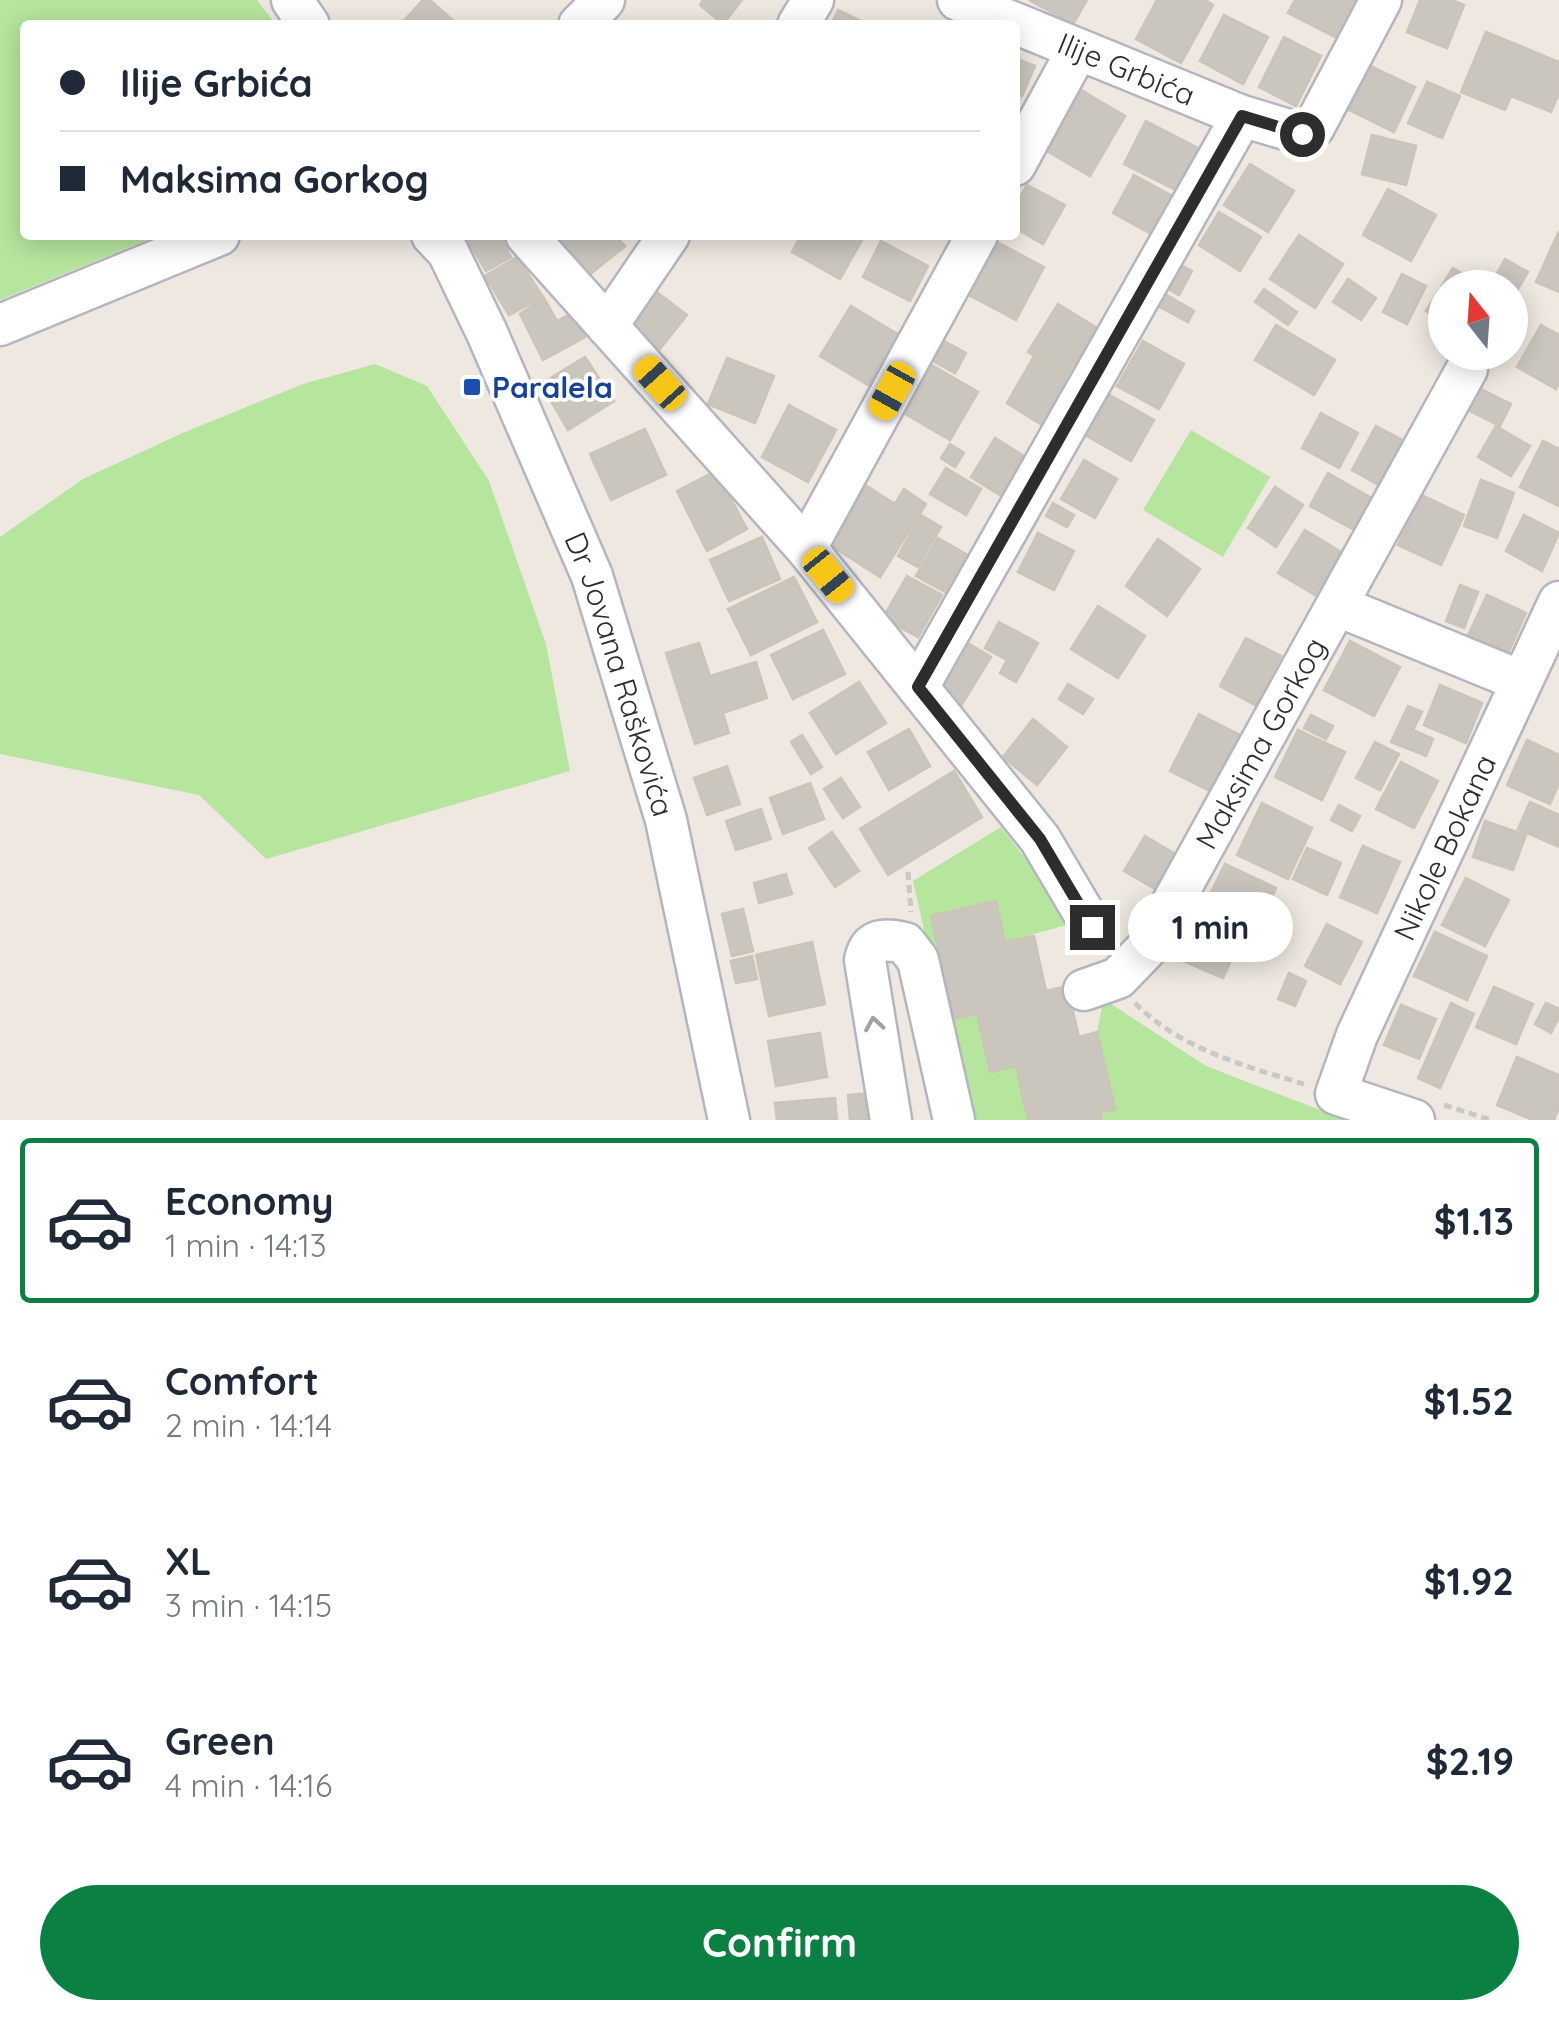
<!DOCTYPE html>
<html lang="en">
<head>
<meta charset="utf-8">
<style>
  body { margin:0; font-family:Quicksand,sans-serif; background:#f6f6f7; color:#1f2937; height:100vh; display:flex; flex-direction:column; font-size:38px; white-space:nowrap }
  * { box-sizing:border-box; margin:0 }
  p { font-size:32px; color:#747a83 }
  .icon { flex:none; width:55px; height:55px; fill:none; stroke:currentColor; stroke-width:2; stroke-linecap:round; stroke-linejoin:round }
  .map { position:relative; height:1120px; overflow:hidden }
  .side { display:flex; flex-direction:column; background:#fff; flex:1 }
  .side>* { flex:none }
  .top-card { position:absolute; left:20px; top:20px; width:1000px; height:220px; border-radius:10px; box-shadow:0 5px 25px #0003; display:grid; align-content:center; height:220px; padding:0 40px; background:#fff }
  .needle { width:65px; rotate:343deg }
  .buttons { position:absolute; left:1428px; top:270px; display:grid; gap:20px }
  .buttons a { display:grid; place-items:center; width:100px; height:100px; border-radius:50%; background:#fff; box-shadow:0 5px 25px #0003; font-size:50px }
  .end { position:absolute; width:45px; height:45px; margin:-22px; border:12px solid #2d2d2d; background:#fff; box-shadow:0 0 0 5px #fff }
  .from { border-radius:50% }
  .bubble { position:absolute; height:70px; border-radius:35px; background:#fff; box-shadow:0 5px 25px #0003; font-size:32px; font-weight:700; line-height:70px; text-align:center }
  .car { position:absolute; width:30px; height:60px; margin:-30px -15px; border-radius:12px; box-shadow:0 0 8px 2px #0007; background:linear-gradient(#f5c518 24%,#345 0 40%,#f5c518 0 76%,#345 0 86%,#f5c518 0) }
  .top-card b { display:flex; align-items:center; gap:35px; height:95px; font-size:38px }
  .top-card b+b { border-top:2px solid #e0e1e3 }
  .top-card i { width:25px; height:25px; background:#1f2937 }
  ul { padding:18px 0 0; list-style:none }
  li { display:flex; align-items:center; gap:30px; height:165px; margin:0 20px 15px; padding:0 20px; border:5px solid transparent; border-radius:10px }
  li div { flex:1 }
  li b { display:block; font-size:38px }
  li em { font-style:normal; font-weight:700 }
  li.current { border-color:#0b8043 }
  li>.icon { width:90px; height:90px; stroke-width:1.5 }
  .primary-button { display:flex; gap:20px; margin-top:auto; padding:20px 40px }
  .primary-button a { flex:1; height:115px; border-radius:60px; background:#0b8043; color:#fff; font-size:40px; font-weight:700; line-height:115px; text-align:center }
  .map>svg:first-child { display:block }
</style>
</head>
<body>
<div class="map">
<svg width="1559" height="1120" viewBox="0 0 1559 1120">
  <rect width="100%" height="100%" fill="#eee8e0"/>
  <!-- green -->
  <g fill="#b6e59d">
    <path d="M0,0H257L276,25H25V235H159L0,300Z"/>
    <path d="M375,364L427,386L489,481L546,644L570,771L266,859L199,795L0,754V537L83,479L185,432L303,384Z"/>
    <path d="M1191,430L1270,477L1223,557L1143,510Z"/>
    <path d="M1001,827L1055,897L1070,924L1005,942L996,902L931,917L954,1019L977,1014L990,1072L1016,1066L1028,1120H967L913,881Z"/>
    <path d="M1108,1002L1206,1066L1346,1120H1102L1100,1112L1115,1108L1097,1032L1102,1007Z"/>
  </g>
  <!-- building -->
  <g fill="#cac6be" stroke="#cac4b9" stroke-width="2.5">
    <path d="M423,0H430L458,25H400Z"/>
    <path d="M703,0H742L723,24L700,5Z"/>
    <path d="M1029,0H1087L1073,24Z"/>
    <path d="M1157,0H1205L1213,5L1181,63L1136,39Z"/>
    <path d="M1295,0H1357L1337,38L1288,13Z"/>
    <path d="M1420,0H1452L1464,5L1447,48L1407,32Z"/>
    <path d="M838,10L869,25H831Z"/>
    <path d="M1224,15L1268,37L1243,84L1200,61Z"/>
    <path d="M1486,32L1559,62V93L1551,112L1511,96L1505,110L1461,92Z"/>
    <path d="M1284,37L1321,56L1296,106L1259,87Z"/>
    <path d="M1015,58L1035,66L1022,96L1015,93Z"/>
    <path d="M1370,66L1415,87L1394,132L1349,110Z"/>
    <path d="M1427,82L1460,96L1442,138L1408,123Z"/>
    <path d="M1076,87L1125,116L1090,176L1040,147Z"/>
    <path d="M1146,121L1200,149L1178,191L1124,164Z"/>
    <path d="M1372,135L1416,146L1406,185L1362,174Z"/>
    <path d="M1250,164L1294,191L1268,232L1224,205Z"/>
    <path d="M1134,175L1176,198L1155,236L1113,213Z"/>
    <path d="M1027,185L1065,205L1043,244L1015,228V206Z"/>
    <path d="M1388,189L1436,215L1411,261L1363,235Z"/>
    <path d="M1219,212L1261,237L1240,271L1199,245Z"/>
    <path d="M1559,231V292L1536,282Z"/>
    <path d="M465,235H499L511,257L486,271Z"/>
    <path d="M561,235H615L625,246L577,285L546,247Z"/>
    <path d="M801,235H854L862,240L840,279L792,252Z"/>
    <path d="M1299,235L1343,264L1315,308L1270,279Z"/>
    <path d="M881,241L928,266L910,301L863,277Z"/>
    <path d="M995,241L1044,267L1016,320L967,294Z"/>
    <path d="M517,257L543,297L509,315L485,276Z"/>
    <path d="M1505,259L1528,272L1515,294L1510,288L1493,281Z"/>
    <path d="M1179,264L1192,271L1179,295L1166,288Z"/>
    <path d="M1453,268L1485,288H1445V322L1426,311Z"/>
    <path d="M1402,274L1426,286L1407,324L1383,312Z"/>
    <path d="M1348,279L1376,298L1361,320L1333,302Z"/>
    <path d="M1264,289L1297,312L1288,325L1255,302Z"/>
    <path d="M658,293L687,315L660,349L631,326Z"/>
    <path d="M1165,294L1194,311L1188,322L1158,306Z"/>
    <path d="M544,298L557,321L572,313L585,337L543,360L520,314Z"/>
    <path d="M1058,304L1097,328L1066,377L1028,352Z"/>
    <path d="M851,306L899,335L868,385L820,356Z"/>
    <path d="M1276,325L1335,360L1314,395L1255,360Z"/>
    <path d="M1541,325L1559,335V383L1556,389L1517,367Z"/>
    <path d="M944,341L966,353L955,373L933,361Z"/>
    <path d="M1143,341L1184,364L1159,409L1117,386Z"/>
    <path d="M585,357L614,401L568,430L541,384Z"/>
    <path d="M727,358L774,376L755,423L708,404Z"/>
    <path d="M1033,358L1069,380L1042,425L1007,403Z"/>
    <path d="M930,364L978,392L950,440L902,412Z"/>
    <path d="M1479,388L1511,404L1500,426L1468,410Z"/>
    <path d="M1108,394L1154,420L1131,461L1085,435Z"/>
    <path d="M789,405L836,430L808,482L762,457Z"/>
    <path d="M1321,413L1358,433L1339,468L1302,448Z"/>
    <path d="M1376,426L1410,444L1386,489L1352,470Z"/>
    <path d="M1496,426L1530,446L1511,476L1478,457Z"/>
    <path d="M645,429L666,475L611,500L590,454Z"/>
    <path d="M995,438L1032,461L1008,500L971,477Z"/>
    <path d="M1543,441L1559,449V506L1520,487Z"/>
    <path d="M950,444L964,453L955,467L941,458Z"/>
    <path d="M1084,460L1117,479L1095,518L1061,499Z"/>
    <path d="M946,468L981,489L966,515L930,494Z"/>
    <path d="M716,471L747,529L707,551L677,491Z"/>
    <path d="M1328,473L1380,503L1362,534L1310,506Z"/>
    <path d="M1481,480L1514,493L1497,538L1464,526Z"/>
    <path d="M867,486L895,504L904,489L926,504L880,577L830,545Z"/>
    <path d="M1275,487L1303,505L1276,547L1248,528Z"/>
    <path d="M1421,495L1464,515L1441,565L1398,545Z"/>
    <path d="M1053,503L1074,515L1067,527L1046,516Z"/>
    <path d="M921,515L941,527L918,567L898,556Z"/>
    <path d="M1524,515L1559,533L1542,571L1506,551Z"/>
    <path d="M1305,530L1341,552L1315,595L1278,573Z"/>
    <path d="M1038,533L1074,551L1054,590L1018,572Z"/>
    <path d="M762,537L780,579L729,601L710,560Z"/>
    <path d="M938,538L971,557L949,594L916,576Z"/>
    <path d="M1158,539L1200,569L1167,616L1126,586Z"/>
    <path d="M907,576L942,595L918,637L883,618Z"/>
    <path d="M794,577L817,622L751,655L728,609Z"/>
    <path d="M1460,585L1478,592L1464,628L1446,621Z"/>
    <path d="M1487,595L1526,613L1505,660L1465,642Z"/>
    <path d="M1098,606L1145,636L1118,678L1071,649Z"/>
    <path d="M999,622L1038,643L1016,682L1000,673L1007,660L985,648Z"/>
    <path d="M823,630L845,674L793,699L771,655Z"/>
    <path d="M1246,638L1281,656L1255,705L1220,686Z"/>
    <path d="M961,639L991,657L959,709L929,691Z"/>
    <path d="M1350,641L1400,667L1374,716L1324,690Z"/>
    <path d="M699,643L710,676L756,662L767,698L723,713L729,733L695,744L666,653Z"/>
    <path d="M859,682L886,723L836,754L810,713Z"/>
    <path d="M1068,684L1093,699L1083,714L1059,699Z"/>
    <path d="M1440,685L1482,703L1466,743L1424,725Z"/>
    <path d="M1408,706L1422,712L1413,730L1433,739L1426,756L1391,742Z"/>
    <path d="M1199,714L1240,735L1210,791L1170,771Z"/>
    <path d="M1311,715L1333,726L1326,739L1304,728Z"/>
    <path d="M1033,719L1067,747L1037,785L1003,757Z"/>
    <path d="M909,729L930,766L889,790L868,752Z"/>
    <path d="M1298,730L1345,752L1322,800L1275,777Z"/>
    <path d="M802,735L822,767L811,774L791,742Z"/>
    <path d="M1527,740L1559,755V783L1550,804L1507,785Z"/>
    <path d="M1375,742L1399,754L1380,790L1356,778Z"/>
    <path d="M1401,762L1438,781L1414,828L1376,809Z"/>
    <path d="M727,766L740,804L707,815L694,778Z"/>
    <path d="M954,771L982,817L888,875L860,829Z"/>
    <path d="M841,778L860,807L843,818L824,789Z"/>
    <path d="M810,783L824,819L783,834L770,798Z"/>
    <path d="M1530,802L1559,815V847L1518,829Z"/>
    <path d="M1262,803L1312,828L1288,879L1237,855Z"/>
    <path d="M1339,805L1360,816L1352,831L1331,820Z"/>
    <path d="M761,809L771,839L736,850L726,821Z"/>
    <path d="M1485,821L1526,835L1513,870L1473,857Z"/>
    <path d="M832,832L859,871L835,887L809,848Z"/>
    <path d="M1145,836L1177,855L1157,890L1124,871Z"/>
    <path d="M1363,846L1400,862L1377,913L1340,897Z"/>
    <path d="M1307,848L1341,863L1327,895L1293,879Z"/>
    <path d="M1225,864L1276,888L1255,933L1203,909Z"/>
    <path d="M786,874L792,894L759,903L754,883Z"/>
    <path d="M1466,878L1509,900L1485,946L1442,925Z"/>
    <path d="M996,901L1005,942L1034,936L1046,991L1067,986L1079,1037L1097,1032L1115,1109L1100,1112L1102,1120H1028L1016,1066L990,1072L977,1014L954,1019L931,916Z"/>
    <path d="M743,909L753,951L732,956L722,914Z"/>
    <path d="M1198,916L1242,936L1223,978L1179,959Z"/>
    <path d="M1327,924L1362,942L1340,984L1305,966Z"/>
    <path d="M1435,932L1487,956L1467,1000L1414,976Z"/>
    <path d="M812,942L825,1004L769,1016L756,955Z"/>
    <path d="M752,956L757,979L736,983L731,961Z"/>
    <path d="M1289,973L1306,981L1295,1006L1278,999Z"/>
    <path d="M1494,987L1533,1004L1516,1044L1476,1027Z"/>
    <path d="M1451,1003L1474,1014L1440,1088L1418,1078Z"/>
    <path d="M1546,1003L1559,1009V1017L1551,1033L1535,1024Z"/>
    <path d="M1401,1005L1436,1019L1419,1059L1384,1045Z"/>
    <path d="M820,1033L827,1077L776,1086L768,1041Z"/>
    <path d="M1517,1057L1559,1075V1107L1554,1120H1533L1497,1105Z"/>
    <path d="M868,1093L870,1120H850L848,1095Z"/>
    <path d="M835,1098L837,1120H777L775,1103Z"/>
  </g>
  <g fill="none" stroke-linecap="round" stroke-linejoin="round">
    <defs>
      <g id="minor">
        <path d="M292,0L309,25"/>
        <path id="s1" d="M958,0L1242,116L1302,134L1314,127L1381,0"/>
        <path d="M579,25L604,0"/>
        <path d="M798,25L813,0"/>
        <path d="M1015,165L1077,51"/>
        <path id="s2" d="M432,235L448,252L487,333L592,576L666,820L729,1120"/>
        <path d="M526,235L806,548L1040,839L1092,927"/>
        <path d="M0,325L219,235"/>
        <path d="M607,326L669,235"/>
        <path d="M806,548L977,235"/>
        <path d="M1338,606L1521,681"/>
        <path d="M918,687L1242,116"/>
        <path id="s3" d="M1084,990L1118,978L1148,947L1467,369"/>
        <path d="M891,1120L865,960C870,937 885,939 905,943L918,960L954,1120"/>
        <path id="s4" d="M1414,1120L1336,1094L1357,1035L1559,602"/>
      </g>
    </defs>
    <!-- minor casing -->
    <use href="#minor" stroke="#b3b6c0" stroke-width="45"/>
    <!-- path -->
    <g stroke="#c8c8c8" stroke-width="5" stroke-dasharray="8 5" stroke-linecap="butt">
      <path d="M908,872L911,912"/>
      <path d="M1135,1003C1180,1049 1245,1066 1304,1084"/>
      <path d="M1444,1105L1491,1120"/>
    </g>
    <!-- minor -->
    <use href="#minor" stroke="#fff" stroke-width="40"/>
  </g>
  <!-- one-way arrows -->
  <defs><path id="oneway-chevron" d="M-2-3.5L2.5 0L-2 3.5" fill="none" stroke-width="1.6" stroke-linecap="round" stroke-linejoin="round" transform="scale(2.5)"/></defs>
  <use stroke="#a0a0a0" href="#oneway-chevron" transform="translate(874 1024) rotate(-99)"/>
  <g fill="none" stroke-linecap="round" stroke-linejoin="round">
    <!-- route -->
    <path stroke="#2d2d2d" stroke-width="12" d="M1092,927L1040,839L918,687L1242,116L1302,134"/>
  </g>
  <!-- markers -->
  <rect fill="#1a4fb4" stroke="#fff" stroke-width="4" x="462" y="377" width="20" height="20" rx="5"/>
  <g text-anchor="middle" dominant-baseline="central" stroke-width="8" stroke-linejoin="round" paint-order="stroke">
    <!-- street labels -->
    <g font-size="30" fill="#2d2d2d" stroke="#fff">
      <text stroke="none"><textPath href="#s1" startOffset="182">Ilije Grbića</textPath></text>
      <text stroke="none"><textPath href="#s2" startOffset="480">Dr Jovana Raškovića</textPath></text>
      <text stroke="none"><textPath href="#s3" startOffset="312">Maksima Gorkog</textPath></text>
      <text stroke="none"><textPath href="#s4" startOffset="352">Nikole Bokana</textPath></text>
    </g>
    <!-- transit labels -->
    <g font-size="30" font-weight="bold" fill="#164399" stroke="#fff" text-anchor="start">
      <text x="492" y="387">Paralela</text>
    </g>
  </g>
</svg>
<div class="buttons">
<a><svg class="needle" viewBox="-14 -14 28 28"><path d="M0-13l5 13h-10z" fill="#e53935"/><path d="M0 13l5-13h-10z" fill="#747a83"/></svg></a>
</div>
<i class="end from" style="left:1302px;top:134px"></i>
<i class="end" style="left:1092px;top:927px"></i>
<div class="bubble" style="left:1128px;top:892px;width:165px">1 min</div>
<i class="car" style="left:660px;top:383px;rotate:318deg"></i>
<i class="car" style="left:892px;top:391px;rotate:209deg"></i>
<i class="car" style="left:828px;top:575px;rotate:141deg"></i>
<div class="top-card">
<b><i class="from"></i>Ilije Grbića</b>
<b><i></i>Maksima Gorkog</b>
</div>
</div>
<section class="side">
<ul>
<li class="current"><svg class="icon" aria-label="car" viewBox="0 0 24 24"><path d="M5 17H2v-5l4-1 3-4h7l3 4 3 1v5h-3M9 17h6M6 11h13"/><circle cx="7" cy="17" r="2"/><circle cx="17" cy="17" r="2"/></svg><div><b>Economy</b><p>1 min · 14:13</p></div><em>$1.13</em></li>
<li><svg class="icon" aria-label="car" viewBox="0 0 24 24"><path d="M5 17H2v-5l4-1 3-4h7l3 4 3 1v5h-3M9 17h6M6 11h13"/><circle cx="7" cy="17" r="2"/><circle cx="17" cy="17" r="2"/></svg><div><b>Comfort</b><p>2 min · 14:14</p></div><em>$1.52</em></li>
<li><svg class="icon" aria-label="car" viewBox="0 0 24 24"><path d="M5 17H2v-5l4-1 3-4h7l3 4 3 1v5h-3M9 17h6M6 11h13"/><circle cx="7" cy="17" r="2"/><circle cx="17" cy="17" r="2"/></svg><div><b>XL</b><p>3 min · 14:15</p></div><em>$1.92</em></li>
<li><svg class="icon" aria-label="car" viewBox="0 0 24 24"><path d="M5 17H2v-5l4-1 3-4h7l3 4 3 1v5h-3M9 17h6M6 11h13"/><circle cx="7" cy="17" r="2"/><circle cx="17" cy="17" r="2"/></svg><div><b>Green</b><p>4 min · 14:16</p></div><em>$2.19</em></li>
</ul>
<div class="primary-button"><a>Confirm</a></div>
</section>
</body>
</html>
